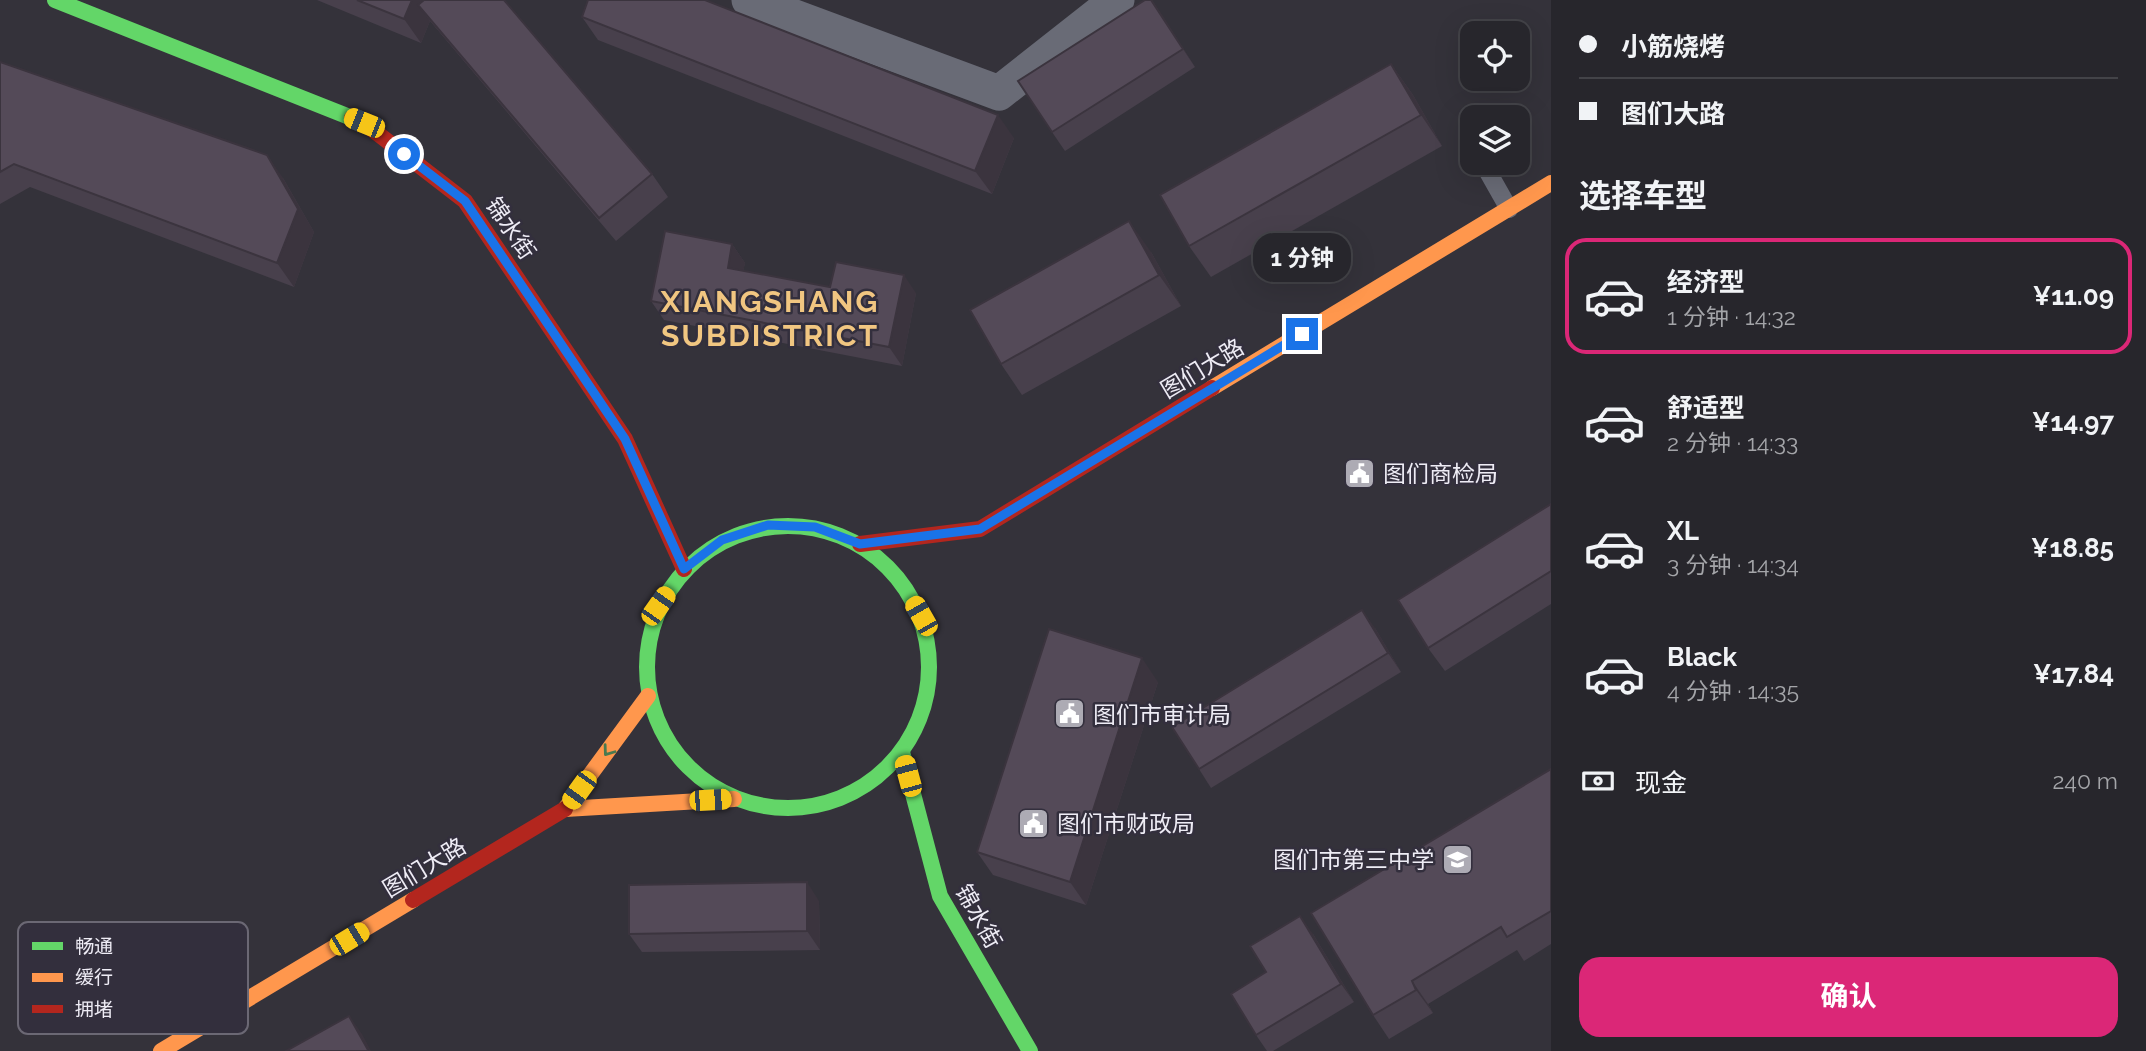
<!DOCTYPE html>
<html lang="zh">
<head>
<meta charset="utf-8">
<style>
  body { margin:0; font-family:Raleway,"Noto Sans SC",sans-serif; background:#2f2e34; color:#f1f3f6; height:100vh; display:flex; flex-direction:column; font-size:26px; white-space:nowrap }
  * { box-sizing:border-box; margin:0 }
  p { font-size:23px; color:#a4a5a9 }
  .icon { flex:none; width:38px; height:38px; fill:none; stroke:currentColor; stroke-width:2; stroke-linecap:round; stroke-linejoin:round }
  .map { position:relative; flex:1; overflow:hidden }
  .sheet { display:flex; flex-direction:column; background:#27262c; width:595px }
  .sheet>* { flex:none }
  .top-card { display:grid; align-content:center; height:154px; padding:0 28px; background:#27262c }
  .controls { position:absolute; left:1460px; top:21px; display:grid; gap:14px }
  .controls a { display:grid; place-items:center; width:70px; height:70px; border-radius:14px; background:#27262c; box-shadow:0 7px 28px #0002,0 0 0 2px #434348; font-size:35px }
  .end { position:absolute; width:32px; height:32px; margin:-16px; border:9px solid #1a73e8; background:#fff; box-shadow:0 0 0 4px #fff }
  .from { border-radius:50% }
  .bubble { position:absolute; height:49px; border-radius:21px; background:#27262c; box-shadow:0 7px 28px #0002,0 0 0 2px #434348; font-size:23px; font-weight:700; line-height:49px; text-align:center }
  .car { position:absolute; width:21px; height:42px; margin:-21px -10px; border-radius:9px; box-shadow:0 0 5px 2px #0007; background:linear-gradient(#f5c518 24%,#345 0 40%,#f5c518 0 76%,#345 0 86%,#f5c518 0) }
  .top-card b { display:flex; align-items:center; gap:24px; height:66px; font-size:26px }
  .top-card b+b { border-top:2px solid #434348 }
  .top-card i { width:18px; height:18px; background:#f1f3f6 }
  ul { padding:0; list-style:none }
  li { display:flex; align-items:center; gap:21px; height:116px; margin:0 14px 10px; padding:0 14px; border:4px solid transparent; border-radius:21px }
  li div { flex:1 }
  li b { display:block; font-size:26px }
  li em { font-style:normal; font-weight:700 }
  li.on { border-color:#db2777 }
  li>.icon { width:63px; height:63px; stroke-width:1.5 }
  h2 { padding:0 28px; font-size:32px; line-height:84px }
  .pay { display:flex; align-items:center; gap:18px; height:77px; padding:0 28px; font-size:26px }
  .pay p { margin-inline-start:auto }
  .button { display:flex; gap:14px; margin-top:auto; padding:14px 28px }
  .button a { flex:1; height:80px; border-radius:21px; background:#db2777; color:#fff; font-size:28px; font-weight:700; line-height:80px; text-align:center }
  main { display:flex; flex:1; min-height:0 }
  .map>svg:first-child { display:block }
</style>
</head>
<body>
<main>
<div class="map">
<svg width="1551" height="1051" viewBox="0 0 1551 1051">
  <rect width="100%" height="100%" fill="#34323a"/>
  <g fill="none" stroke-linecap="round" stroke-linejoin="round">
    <!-- lane -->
    <path stroke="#696b76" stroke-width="18" d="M1483,163L1509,209"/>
    <!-- street -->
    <path stroke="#696b76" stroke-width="35" d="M749,0L999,93L1117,0"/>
    <!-- fast -->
    <g stroke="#63d668" stroke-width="16">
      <path d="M55,0L352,118"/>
      <circle cx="788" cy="667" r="141"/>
      <path d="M902,752L940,896L1030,1051"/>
    </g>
    <!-- slow -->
    <g stroke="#ff974d" stroke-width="16">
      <path d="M1212,388L1551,183"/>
      <path d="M648,696L565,809L734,799"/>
      <path d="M161,1051L413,900"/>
    </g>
    <!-- jam -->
    <g stroke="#b3261e" stroke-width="16">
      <path d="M352,118L364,123L465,201L625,439L684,569"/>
      <path d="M860,544L980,529L1212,388"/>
      <path d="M413,900L565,809"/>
    </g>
  </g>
  <!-- wall -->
  <g fill="#48404c">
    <path d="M317,0H504L652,174L668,197L616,241L430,21L421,43Z"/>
    <path d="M1152,0L1195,67L1065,151L1052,132Z"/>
    <path d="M582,17L1014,138L992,194L598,40Z"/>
    <path d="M0,62L283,178L314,232L294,287L30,187L0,204Z"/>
    <path d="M1391,64L1413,95L1442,146L1211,277L1189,246Z"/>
    <path d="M732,244L745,263L743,271L830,287L916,293L902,366L664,320L651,301Z"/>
    <path d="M1151,252L1181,306L1022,395L1001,364Z"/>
    <path d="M1551,504V604L1445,671L1428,648Z"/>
    <path d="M1375,628L1401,672L1211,788L1199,769Z"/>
    <path d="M1158,682L1086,905L993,875L977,852Z"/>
    <path d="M1551,769V944L1524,961L1517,950L1428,1004L1433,1013L1389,1039L1373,1015Z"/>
    <path d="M819,901L820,950L642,952L629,934Z"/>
    <path d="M1313,934L1354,1002L1273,1051H1267L1256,1035Z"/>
  </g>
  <!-- shaded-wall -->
  <g fill="#3b343e">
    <path d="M412,0H438L418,5L430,21L421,43L404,19Z"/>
    <path d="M1151,0L1163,16L1195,67L1183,49Z"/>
    <path d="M1391,64L1413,95L1442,146L1421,115Z"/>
    <path d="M998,115L1014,138L992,194L975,171Z"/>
    <path d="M267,155L283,178L314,232L294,287L277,263Z"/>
    <path d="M1129,221L1151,252L1181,306L1159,275Z"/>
    <path d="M732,244L745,263L740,286L728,268Z"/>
    <path d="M904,275L916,293L902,366L889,347Z"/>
    <path d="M1362,610L1375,628L1401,672L1388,653Z"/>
    <path d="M1142,658L1158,682L1086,905L1070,882Z"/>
    <path d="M807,882L819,901L820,950L807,931Z"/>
    <path d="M1300,916L1313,934L1354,1002L1341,984Z"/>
    <path d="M1412,981L1428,1004L1433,1013L1416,990Z"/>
    <path d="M349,1016L362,1034L371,1051H369Z"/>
  </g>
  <!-- building -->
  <g fill="#544a58" stroke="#3b343e" stroke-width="2">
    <path d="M357,0H412L404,19Z"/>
    <path d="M424,0H504L652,174L599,218L418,5Z"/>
    <path d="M588,0H705L998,115L975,171L582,17Z"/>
    <path d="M1145,0H1151L1183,49L1052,132L1018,81Z"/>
    <path d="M0,62L267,155L298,209L277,263L14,164L0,172Z"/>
    <path d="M1391,64L1421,115L1189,246L1160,195Z"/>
    <path d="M1129,221L1159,275L1001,364L970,310Z"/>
    <path d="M665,231L732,244L728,268L830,287L836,262L904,275L889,347L651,301Z"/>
    <path d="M1551,504V571L1428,648L1398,600Z"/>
    <path d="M1362,610L1388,653L1199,769L1172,727Z"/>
    <path d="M1049,629L1142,658L1070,882L977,852Z"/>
    <path d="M1551,769V911L1507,937L1501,927L1412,981L1416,990L1373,1015L1311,913Z"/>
    <path d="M807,882V931L629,934V885Z"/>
    <path d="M1300,916L1341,984L1256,1035L1231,994L1266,972L1250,946Z"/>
    <path d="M349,1016L368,1050L367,1051H286Z"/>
  </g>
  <!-- one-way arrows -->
  <defs><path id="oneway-chevron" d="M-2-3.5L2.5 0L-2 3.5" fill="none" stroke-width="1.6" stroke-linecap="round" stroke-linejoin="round" transform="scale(1.75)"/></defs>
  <use stroke="#497a50" href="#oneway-chevron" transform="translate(608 751) rotate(126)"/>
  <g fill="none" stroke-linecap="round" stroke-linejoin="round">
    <!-- route -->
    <path stroke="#1a73e8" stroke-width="9" d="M404,154L465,201L625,439L684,569L722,540L768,525L815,527L860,544L980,529L1302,334"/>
  </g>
  <!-- icons -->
  <defs>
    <symbol id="civic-square" viewBox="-11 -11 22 22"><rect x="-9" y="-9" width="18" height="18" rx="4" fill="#adabb4" stroke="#332f3d"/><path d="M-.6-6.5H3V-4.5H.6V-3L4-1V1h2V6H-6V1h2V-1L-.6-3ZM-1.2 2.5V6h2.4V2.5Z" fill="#fff"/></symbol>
    <symbol id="school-square" viewBox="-11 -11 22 22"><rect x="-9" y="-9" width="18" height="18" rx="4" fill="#adabb4" stroke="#332f3d"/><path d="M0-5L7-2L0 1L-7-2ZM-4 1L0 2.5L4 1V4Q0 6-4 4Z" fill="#fff"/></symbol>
  </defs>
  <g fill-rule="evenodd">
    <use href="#civic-square" x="1342" y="456" width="35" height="35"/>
    <use href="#civic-square" x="1052" y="696" width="35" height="35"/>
    <use href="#civic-square" x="1016" y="806" width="35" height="35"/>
    <use href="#school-square" x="1440" y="842" width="35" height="35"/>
  </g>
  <g text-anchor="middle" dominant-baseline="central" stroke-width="5" stroke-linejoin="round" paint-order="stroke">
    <!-- street labels -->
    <g font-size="23" fill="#eeecf5" stroke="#332f3d">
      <text transform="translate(511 228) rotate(56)">锦水街</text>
      <text transform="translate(1202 368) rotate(-31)">图们大路</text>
      <text transform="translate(424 867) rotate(-31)">图们大路</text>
      <text transform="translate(979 916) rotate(61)">锦水街</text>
    </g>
    <!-- poi labels -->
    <g font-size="23" fill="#eeecf5" stroke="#332f3d" text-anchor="start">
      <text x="1383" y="473">图们商检局</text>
      <text x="1093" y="714">图们市审计局</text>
      <text x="1057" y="823">图们市财政局</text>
      <text x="1434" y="859" text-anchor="end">图们市第三中学</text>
    </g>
    <!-- district labels -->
    <g font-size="30" font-weight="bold" letter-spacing="2" fill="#f1c681" stroke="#332f3d">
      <text x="770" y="301">XIANGSHANG<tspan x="770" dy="34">SUBDISTRICT</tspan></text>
    </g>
  </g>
  <!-- legend -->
  <rect x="18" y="922" width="230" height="112" rx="10" fill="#332f3d" stroke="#6b6874" stroke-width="2"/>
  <rect x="32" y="942" width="31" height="8" fill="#63d668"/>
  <rect x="32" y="973" width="31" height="9" fill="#ff974d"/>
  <rect x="32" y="1005" width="31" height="8" fill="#b3261e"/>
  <g font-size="19" fill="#eeecf5">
    <text x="75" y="953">畅通</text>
    <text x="75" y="984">缓行</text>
    <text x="75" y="1016">拥堵</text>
  </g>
</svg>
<div class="controls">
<a><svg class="icon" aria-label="locate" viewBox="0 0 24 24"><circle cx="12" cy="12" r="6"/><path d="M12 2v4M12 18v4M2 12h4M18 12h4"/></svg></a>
<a><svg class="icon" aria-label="layers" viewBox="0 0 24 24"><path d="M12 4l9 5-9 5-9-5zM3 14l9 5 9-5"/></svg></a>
</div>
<i class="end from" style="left:404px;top:154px"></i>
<i class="end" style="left:1302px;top:334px"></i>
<div class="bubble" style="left:1253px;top:233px;width:98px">1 分钟</div>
<i class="car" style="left:364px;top:123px;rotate:292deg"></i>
<i class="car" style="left:658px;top:606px;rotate:35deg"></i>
<i class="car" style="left:921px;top:616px;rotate:330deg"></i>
<i class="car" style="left:908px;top:776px;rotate:345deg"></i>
<i class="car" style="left:579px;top:790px;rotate:216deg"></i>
<i class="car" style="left:710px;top:800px;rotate:87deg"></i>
<i class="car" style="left:349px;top:939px;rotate:59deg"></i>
</div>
<section class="sheet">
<div class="top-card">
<b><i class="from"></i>小筋烧烤</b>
<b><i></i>图们大路</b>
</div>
<h2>选择车型</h2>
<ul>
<li class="on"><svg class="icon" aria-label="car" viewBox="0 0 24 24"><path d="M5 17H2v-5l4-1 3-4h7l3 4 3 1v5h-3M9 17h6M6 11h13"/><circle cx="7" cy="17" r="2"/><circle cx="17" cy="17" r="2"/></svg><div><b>经济型</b><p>1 分钟 · 14:32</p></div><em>¥11.09</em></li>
<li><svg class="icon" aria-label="car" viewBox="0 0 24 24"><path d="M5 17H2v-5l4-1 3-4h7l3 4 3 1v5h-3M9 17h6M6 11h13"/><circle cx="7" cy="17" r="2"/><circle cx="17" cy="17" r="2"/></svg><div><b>舒适型</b><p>2 分钟 · 14:33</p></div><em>¥14.97</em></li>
<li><svg class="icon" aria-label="car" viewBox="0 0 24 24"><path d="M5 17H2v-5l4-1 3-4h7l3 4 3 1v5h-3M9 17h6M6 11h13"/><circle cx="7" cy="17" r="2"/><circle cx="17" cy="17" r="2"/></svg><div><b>XL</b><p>3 分钟 · 14:34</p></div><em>¥18.85</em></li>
<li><svg class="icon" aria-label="car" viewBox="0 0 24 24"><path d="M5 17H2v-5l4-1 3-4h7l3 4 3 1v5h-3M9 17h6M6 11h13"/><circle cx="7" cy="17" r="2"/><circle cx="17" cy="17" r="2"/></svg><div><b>Black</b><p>4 分钟 · 14:35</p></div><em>¥17.84</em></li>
</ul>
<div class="pay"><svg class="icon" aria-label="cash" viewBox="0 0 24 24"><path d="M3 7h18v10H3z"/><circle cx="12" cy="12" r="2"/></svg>现金<p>240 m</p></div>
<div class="button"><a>确认</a></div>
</section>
</main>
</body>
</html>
